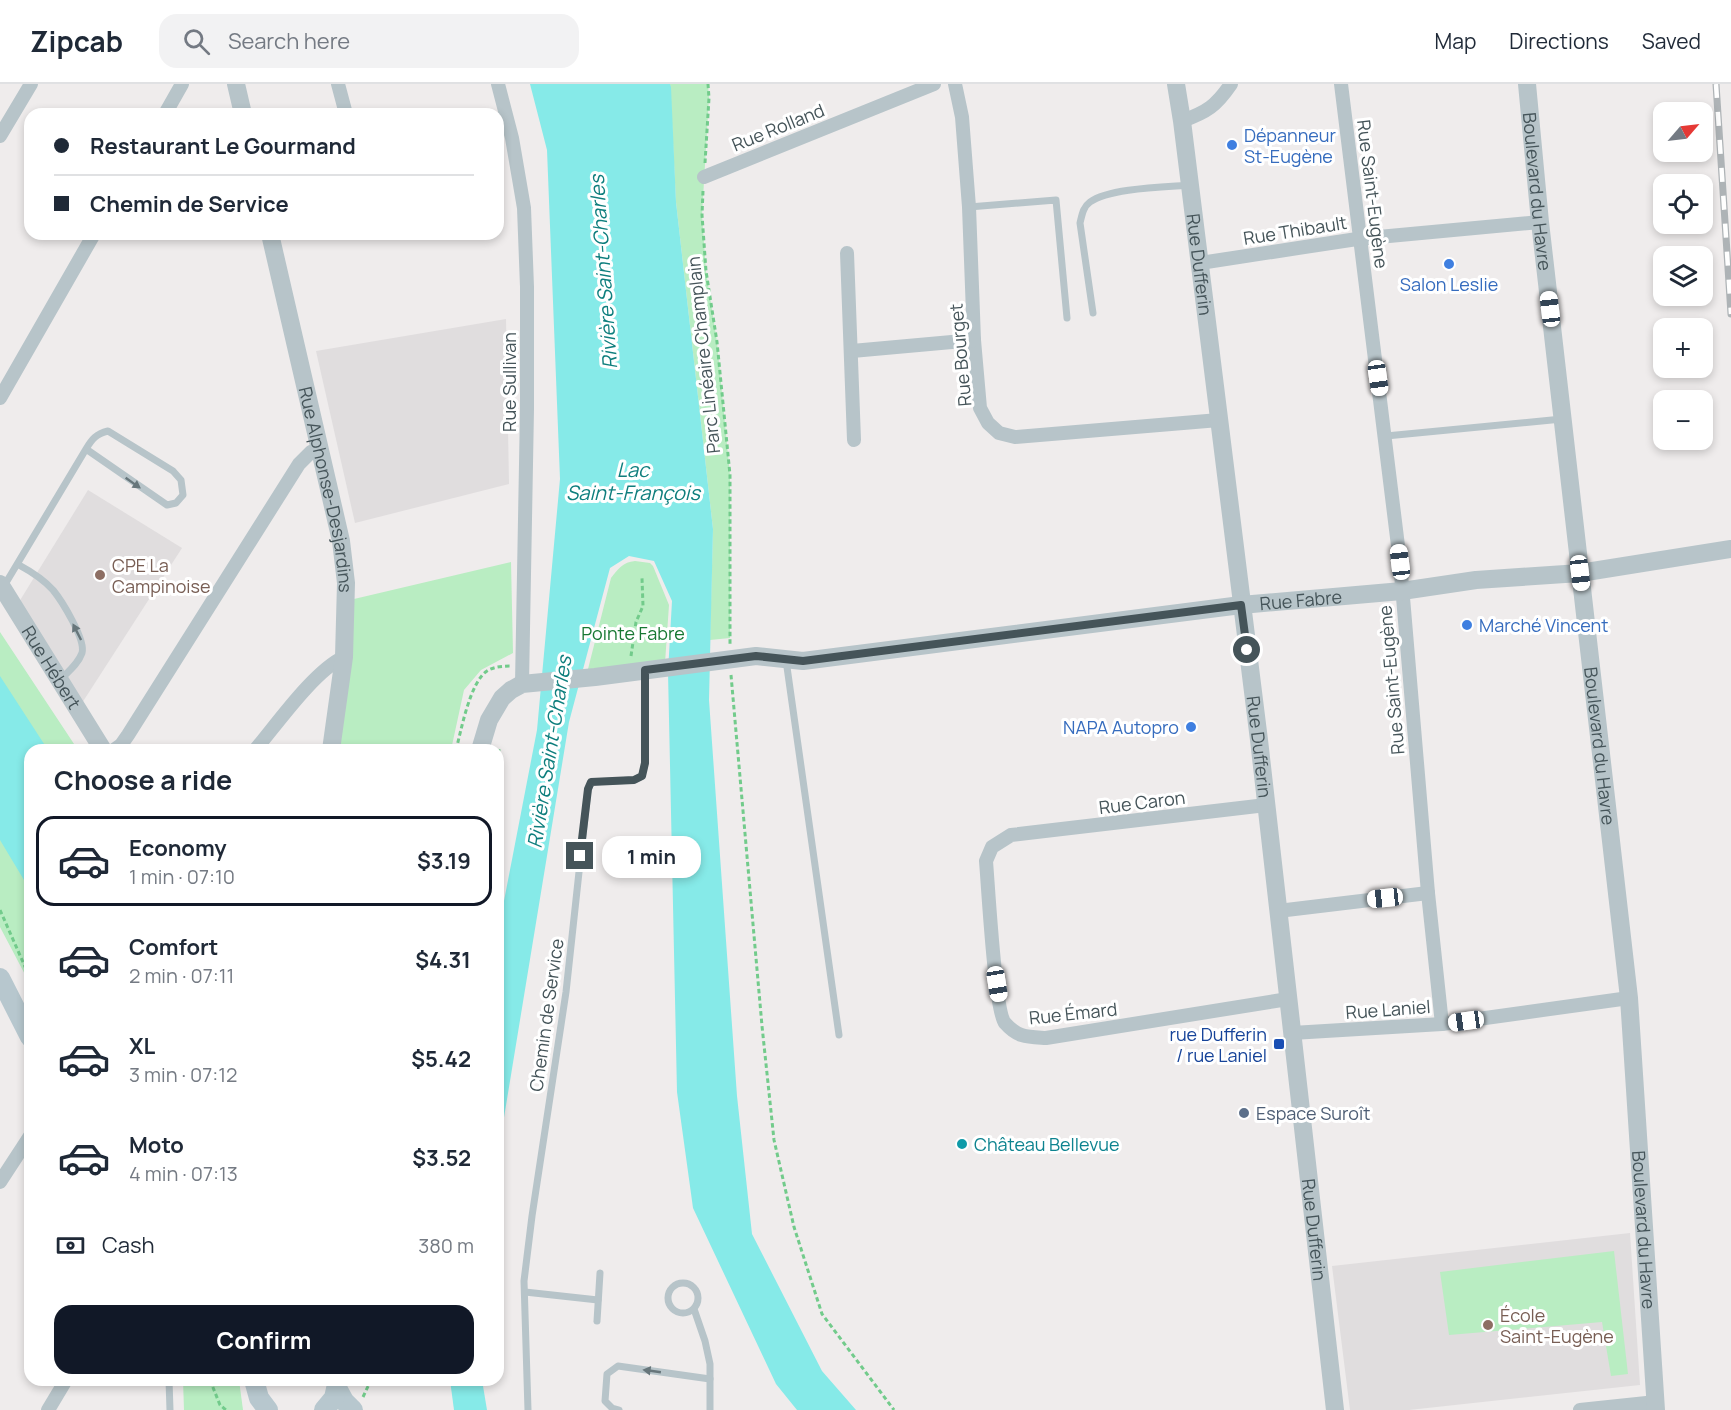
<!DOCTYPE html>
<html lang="en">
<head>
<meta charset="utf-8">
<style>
  body { margin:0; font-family:Manrope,sans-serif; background:#f2f2f3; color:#1f2937; height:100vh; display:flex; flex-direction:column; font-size:22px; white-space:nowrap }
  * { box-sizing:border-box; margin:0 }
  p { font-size:20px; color:#747a83 }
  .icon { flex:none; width:33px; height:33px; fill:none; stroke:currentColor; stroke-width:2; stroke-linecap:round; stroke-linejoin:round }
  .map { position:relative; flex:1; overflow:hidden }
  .panel { position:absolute; left:24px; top:660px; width:480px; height:642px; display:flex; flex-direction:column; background:#fff; border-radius:18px; box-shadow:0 3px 9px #0003 }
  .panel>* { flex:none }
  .hud { position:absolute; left:24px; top:24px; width:480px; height:132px; border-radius:18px; box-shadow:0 3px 9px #0003; display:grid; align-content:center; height:132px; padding:0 30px; background:#fff }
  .needle { width:39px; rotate:62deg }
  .buttons { position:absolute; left:1653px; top:18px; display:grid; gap:12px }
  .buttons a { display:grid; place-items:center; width:60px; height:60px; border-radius:12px; background:#fff; box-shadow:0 3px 9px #0003; font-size:30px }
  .end { position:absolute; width:27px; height:27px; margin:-14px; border:8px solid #455459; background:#fff; box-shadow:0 0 0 3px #fff }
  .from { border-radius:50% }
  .bubble { position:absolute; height:42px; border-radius:18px; background:#fff; box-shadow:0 3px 9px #0003; font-size:20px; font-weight:700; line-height:42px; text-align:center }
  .car { position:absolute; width:18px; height:36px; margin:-18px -9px; border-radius:8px; box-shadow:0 0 4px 2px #0007; background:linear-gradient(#fff 24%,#345 0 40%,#fff 0 76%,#345 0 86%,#fff 0) }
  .hud b { display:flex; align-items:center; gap:21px; height:57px; font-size:22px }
  .hud b+b { border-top:2px solid #e0e1e3 }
  .hud i { width:15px; height:15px; background:#1f2937 }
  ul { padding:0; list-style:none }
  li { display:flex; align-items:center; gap:18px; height:90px; margin:0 12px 9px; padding:0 18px; border:3px solid transparent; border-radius:18px }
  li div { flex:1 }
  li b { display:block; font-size:22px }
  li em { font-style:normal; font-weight:700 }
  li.selected { border-color:#111827 }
  li>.icon { width:54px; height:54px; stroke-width:1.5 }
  h2 { padding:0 30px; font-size:27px; line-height:72px }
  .pay { display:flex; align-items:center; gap:15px; height:66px; padding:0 30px; font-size:22px }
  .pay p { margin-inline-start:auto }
  .action { display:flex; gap:12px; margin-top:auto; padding:12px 30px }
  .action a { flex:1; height:69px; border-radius:18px; background:#111827; color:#fff; font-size:24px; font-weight:700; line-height:69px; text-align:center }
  header { display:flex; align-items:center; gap:36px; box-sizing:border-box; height:84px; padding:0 30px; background:#fff; border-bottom:2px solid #e0e1e3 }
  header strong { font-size:28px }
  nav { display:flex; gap:33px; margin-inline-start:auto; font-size:21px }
  .search { width:420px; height:54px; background:#f2f2f3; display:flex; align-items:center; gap:15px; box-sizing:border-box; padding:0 21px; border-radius:18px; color:#747a83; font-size:22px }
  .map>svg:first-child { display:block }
</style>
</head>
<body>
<header>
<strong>Zipcab</strong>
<div class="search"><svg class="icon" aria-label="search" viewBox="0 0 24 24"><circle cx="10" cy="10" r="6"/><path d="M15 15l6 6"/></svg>Search here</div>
<nav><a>Map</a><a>Directions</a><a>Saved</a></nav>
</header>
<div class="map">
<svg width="1731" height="1326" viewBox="0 0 1731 1326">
  <rect width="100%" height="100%" fill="#efecec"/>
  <!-- education -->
  <g fill="#e0ddde">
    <path d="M506,235L509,400L355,439L316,267Z"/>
    <path d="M88,406L182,464L82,619L19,518Z"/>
    <path d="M1630,1149L1640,1301L1409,1326H1350L1332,1182Z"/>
  </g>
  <!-- green -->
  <g fill="#b9edc2">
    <path d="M670,0H708L709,14L702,131L706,187L717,258L730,391V554L710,556L713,445L676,118Z"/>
    <path d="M635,477L650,479L653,482L669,521L665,579L587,589L611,494C618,485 623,478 635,477Z"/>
    <path d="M511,478L513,569L481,586L464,606L451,666H339L354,515Z"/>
    <path d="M0,548L78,666H30V900L0,843Z"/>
    <path d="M1614,1167L1628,1290L1611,1292L1602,1238L1449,1251L1440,1188Z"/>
    <path d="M183,1296H239L243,1326H184Z"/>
  </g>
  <!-- water -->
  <g fill="#86eae8">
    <path d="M530,0H670L671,3L676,118L713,445L709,616L737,1012L752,1150L822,1287L856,1326H797L776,1300L693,1124L677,1008L668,588L672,517L654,477L629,472L610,484L569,638L498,1070V848L537,646L560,395L547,66Z"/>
    <path d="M0,592L48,666H30V806L0,756Z"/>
    <path d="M450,1296H482L487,1326H454Z"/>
  </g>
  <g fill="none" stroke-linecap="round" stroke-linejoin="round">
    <!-- path -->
    <g stroke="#72cb8b" stroke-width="3" stroke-dasharray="4.5 3" stroke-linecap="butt">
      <path d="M705,79L709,14L708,0"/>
      <path d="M703,107L702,131L706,187L717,258L730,391V560"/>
      <path d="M631,572L636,538L643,522L642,494"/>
      <path d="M731,591L762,942L774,1056L794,1143L822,1230L894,1326"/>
      <path d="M456,666C461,647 470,598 487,587C493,583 502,582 510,582"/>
      <path d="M498,675L499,665"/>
      <path d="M0,826L30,894"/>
      <path d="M210,1296L220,1321L226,1326"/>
      <path d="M363,1313L371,1296"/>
    </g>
    <!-- service -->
    <g stroke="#b7c4c9" stroke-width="7">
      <path d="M969,123L1056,116L1067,234"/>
      <path d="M1093,229L1080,139C1082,131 1083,123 1090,118C1109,104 1165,103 1190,101"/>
      <path d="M1386,352L1562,335"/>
      <path d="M19,481C32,488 43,495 53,506C62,517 86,556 82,569C78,580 69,587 61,595"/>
      <path d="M4,502L86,365C92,355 96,350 108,347L173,387L181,396L183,411L176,419L167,421L86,365"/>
      <path d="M786,576L839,951"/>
      <circle cx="683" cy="1214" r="15"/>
      <path d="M525,1208L598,1216"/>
      <path d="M694,1225L705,1257L710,1280V1326"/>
      <path d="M597,1237L600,1189"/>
      <path d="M169,1296L170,1326"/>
      <path d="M528,1326L524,1197L532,1132L566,908L588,705L592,698L634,696L642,692L645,679V588"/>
      <path d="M619,1326L612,1324L605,1317L607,1290L618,1282L710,1295"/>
    </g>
    <!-- minor -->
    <g stroke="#b7c4c9" stroke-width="14">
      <path d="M338,0L346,30"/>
      <path d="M498,0L512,54L524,124L527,203V325L522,600"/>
      <path d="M955,0L962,33L969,123L974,256L980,324L988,339L999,349L1015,353L1219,336"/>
      <path d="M1341,0L1400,478L1428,809L1442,940"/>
      <path d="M165,30L182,0"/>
      <path d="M1182,37C1207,28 1216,22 1231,0"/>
      <path d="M0,52L31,0"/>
      <path d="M704,93L934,0"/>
      <path d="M847,169L854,356"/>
      <path d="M1200,179L1357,155L1540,138"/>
      <path d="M852,267L974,256"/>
      <path d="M0,314L94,150"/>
      <path d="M114,666L121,661L128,651L299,380L311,368L320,365"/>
      <path d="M255,666C277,640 314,587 344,573"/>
      <path d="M1266,721L1011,751L992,763L986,777C988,800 995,928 1005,939C1018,954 1028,953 1046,954L1288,915"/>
      <path d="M1278,827L1428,809"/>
      <path d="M1292,949L1442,940L1629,914"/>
      <path d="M0,1098L30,1052"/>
      <path d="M48,1326L66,1296"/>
      <path d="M1580,1326L1656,1318"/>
    </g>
    <!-- tertiary -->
    <g stroke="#b7c4c9" stroke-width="18">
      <path d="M236,0L243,30"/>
      <path id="s1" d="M1176,0L1182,37L1259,656L1335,1326"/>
      <path id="s2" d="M1527,0L1540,138L1629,914L1656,1326"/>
      <path id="s3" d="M270,150L341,457L346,499L344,573L331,666"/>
      <path id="s4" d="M0,500L103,666"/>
      <path id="s5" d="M480,666L489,636L502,614L511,606L522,600L595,593L756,572L803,577L1241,521L1402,507L1476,496L1580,489L1731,465"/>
    </g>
    <!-- secondary -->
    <g stroke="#b7c7ce" stroke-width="20">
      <path d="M0,894L30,953"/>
      <path d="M254,1296L259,1314L268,1326"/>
      <path d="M337,1304L344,1317L353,1326"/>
      <path d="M324,1326L334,1314L338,1296"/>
    </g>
    <defs>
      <path id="rail" d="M1716,0L1731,230"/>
    </defs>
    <!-- rail casing -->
    <use href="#rail" stroke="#aeb3b6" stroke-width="7"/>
    <!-- rail -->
    <use href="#rail" stroke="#fff" stroke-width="4.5" stroke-dasharray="14" stroke-linecap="butt"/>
  </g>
  <!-- one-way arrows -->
  <defs><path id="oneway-solid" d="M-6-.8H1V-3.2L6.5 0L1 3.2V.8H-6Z" transform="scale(1.5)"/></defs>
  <g fill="#67767b">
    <use href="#oneway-solid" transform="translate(133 399) rotate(35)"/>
    <use href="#oneway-solid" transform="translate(77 548) rotate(-117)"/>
    <use href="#oneway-solid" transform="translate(652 1287) rotate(-172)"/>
  </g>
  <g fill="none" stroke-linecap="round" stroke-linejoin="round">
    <!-- route -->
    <path stroke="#455459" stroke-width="8" d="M580,772L588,705L591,698L634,696L642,692L645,679V586L756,572L803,577L1241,521L1247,566"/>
  </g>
  <!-- markers -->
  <g fill="#3f7fe0" stroke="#fff" stroke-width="2">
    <circle cx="1232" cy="61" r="6"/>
    <circle cx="1449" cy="180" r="6"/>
    <circle cx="1467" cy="541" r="6"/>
    <circle cx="1191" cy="643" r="6"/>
  </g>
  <g fill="#8d6e63" stroke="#fff" stroke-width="2">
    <circle cx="100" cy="491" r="6"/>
    <circle cx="1488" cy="1241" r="6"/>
  </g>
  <rect fill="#1a4fb4" stroke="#fff" stroke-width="2" x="1273" y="954" width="12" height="12" rx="3"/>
  <circle fill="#5c6f8a" stroke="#fff" stroke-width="2" cx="1244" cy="1029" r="6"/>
  <circle fill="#0f9aa8" stroke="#fff" stroke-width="2" cx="962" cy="1060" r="6"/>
  <g text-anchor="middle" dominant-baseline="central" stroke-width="6" stroke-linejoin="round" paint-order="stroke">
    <!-- street labels -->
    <g font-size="18" fill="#455459" stroke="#fff">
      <text transform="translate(778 43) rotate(-22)">Rue Rolland</text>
      <text stroke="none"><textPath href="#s2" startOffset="108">Boulevard du Havre</textPath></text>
      <text transform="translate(1373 110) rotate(83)">Rue Saint-Eugène</text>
      <text transform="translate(1295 146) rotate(-9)">Rue Thibault</text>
      <text stroke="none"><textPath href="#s1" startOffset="182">Rue Dufferin</textPath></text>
      <text transform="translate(703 271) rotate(-96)">Parc Linéaire Champlain</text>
      <text transform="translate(960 271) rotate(-95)">Rue Bourget</text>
      <text transform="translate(509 298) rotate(-90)">Rue Sullivan</text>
      <text stroke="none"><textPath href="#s3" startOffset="262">Rue Alphonse-Desjardins</textPath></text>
      <text stroke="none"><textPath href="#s5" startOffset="866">Rue Fabre</textPath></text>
      <text stroke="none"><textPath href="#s4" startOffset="98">Rue Hébert</textPath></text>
      <text transform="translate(1391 596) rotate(-95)">Rue Saint-Eugène</text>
      <text stroke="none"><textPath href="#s1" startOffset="668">Rue Dufferin</textPath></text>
      <text stroke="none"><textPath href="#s2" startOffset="666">Boulevard du Havre</textPath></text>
      <text transform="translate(1142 718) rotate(-7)">Rue Caron</text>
      <text transform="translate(1388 925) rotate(-4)">Rue Laniel</text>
      <text transform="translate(1073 929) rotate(-6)">Rue Émard</text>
      <text transform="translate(546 931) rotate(-82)">Chemin de Service</text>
      <text stroke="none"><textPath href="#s1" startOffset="1154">Rue Dufferin</textPath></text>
      <text stroke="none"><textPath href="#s2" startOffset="1152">Boulevard du Havre</textPath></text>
    </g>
    <!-- shop labels -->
    <g font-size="18" fill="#366cbe" stroke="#fff" text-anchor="start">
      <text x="1244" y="51">Dépanneur<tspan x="1244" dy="21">St-Eugène</tspan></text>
      <text x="1449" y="200" text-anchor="middle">Salon Leslie</text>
      <text x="1479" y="541">Marché Vincent</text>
      <text x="1179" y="643" text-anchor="end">NAPA Autopro</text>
    </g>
    <!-- education labels -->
    <g font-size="18" fill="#785e54" stroke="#fff" text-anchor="start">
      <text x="112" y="481">CPE La<tspan x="112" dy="21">Campinoise</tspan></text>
      <text x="1500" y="1231">École<tspan x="1500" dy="21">Saint-Eugène</tspan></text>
    </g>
    <!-- park labels -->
    <g font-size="18" fill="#177832" stroke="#fff">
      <text x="633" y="549">Pointe Fabre</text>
    </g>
    <!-- transit labels -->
    <g font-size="18" fill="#164399" stroke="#fff" text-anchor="end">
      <text x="1267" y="950">rue Dufferin<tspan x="1267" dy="21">/ rue Laniel</tspan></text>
    </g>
    <!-- service labels -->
    <g font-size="18" fill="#4e5e75" stroke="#fff" text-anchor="start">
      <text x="1256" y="1029">Espace Suroît</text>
    </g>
    <!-- culture labels -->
    <g font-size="18" fill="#0d838f" stroke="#fff" text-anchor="start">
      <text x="974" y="1060">Château Bellevue</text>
    </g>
    <!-- water labels -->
    <g font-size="20" font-style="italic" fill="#0e7e7d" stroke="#fff">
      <text transform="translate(603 188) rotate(-94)">Rivière Saint-Charles</text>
      <text x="633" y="385">Lac<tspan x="633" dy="23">Saint-François</tspan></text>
      <text transform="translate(549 668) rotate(-81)">Rivière Saint-Charles</text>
    </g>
  </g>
</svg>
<div class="buttons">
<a><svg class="needle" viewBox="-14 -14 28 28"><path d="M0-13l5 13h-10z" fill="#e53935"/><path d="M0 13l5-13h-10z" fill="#747a83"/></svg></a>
<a><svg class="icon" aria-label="locate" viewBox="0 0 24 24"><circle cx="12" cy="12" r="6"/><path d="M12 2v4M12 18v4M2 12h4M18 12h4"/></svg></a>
<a><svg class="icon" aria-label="layers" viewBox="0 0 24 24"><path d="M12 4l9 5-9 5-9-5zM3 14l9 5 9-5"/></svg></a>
<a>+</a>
<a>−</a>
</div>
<i class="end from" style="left:1247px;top:566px"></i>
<i class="end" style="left:580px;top:772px"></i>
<div class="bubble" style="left:602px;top:752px;width:99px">1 min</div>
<i class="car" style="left:1550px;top:225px;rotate:353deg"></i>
<i class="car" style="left:1378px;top:294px;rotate:172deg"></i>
<i class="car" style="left:1400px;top:478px;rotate:353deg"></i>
<i class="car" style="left:1580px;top:489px;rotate:173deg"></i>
<i class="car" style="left:1385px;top:814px;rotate:264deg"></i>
<i class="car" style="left:997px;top:900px;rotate:171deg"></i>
<i class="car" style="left:1466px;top:937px;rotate:262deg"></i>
<div class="hud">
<b><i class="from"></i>Restaurant Le Gourmand</b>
<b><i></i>Chemin de Service</b>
</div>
<section class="panel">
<h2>Choose a ride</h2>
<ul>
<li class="selected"><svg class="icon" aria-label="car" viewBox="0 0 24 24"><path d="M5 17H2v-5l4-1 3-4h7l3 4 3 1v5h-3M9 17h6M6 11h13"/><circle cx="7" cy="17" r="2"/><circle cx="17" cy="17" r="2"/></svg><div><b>Economy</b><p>1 min · 07:10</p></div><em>$3.19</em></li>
<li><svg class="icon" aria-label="car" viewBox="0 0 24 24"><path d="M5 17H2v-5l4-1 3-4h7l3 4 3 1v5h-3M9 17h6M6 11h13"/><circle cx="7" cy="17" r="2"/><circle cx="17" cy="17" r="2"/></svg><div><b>Comfort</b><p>2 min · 07:11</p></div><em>$4.31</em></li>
<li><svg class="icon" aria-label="car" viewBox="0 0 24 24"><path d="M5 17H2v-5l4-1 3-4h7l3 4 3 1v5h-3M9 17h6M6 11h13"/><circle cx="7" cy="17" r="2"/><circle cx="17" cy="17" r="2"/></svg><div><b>XL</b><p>3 min · 07:12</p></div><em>$5.42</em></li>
<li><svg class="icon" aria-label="car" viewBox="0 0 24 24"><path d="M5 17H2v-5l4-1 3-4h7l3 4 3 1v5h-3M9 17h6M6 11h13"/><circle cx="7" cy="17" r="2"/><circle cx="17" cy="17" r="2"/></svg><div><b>Moto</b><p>4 min · 07:13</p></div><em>$3.52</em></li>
</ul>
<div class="pay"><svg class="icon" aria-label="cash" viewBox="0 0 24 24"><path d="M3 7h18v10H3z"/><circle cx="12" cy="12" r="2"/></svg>Cash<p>380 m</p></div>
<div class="action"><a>Confirm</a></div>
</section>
</div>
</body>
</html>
